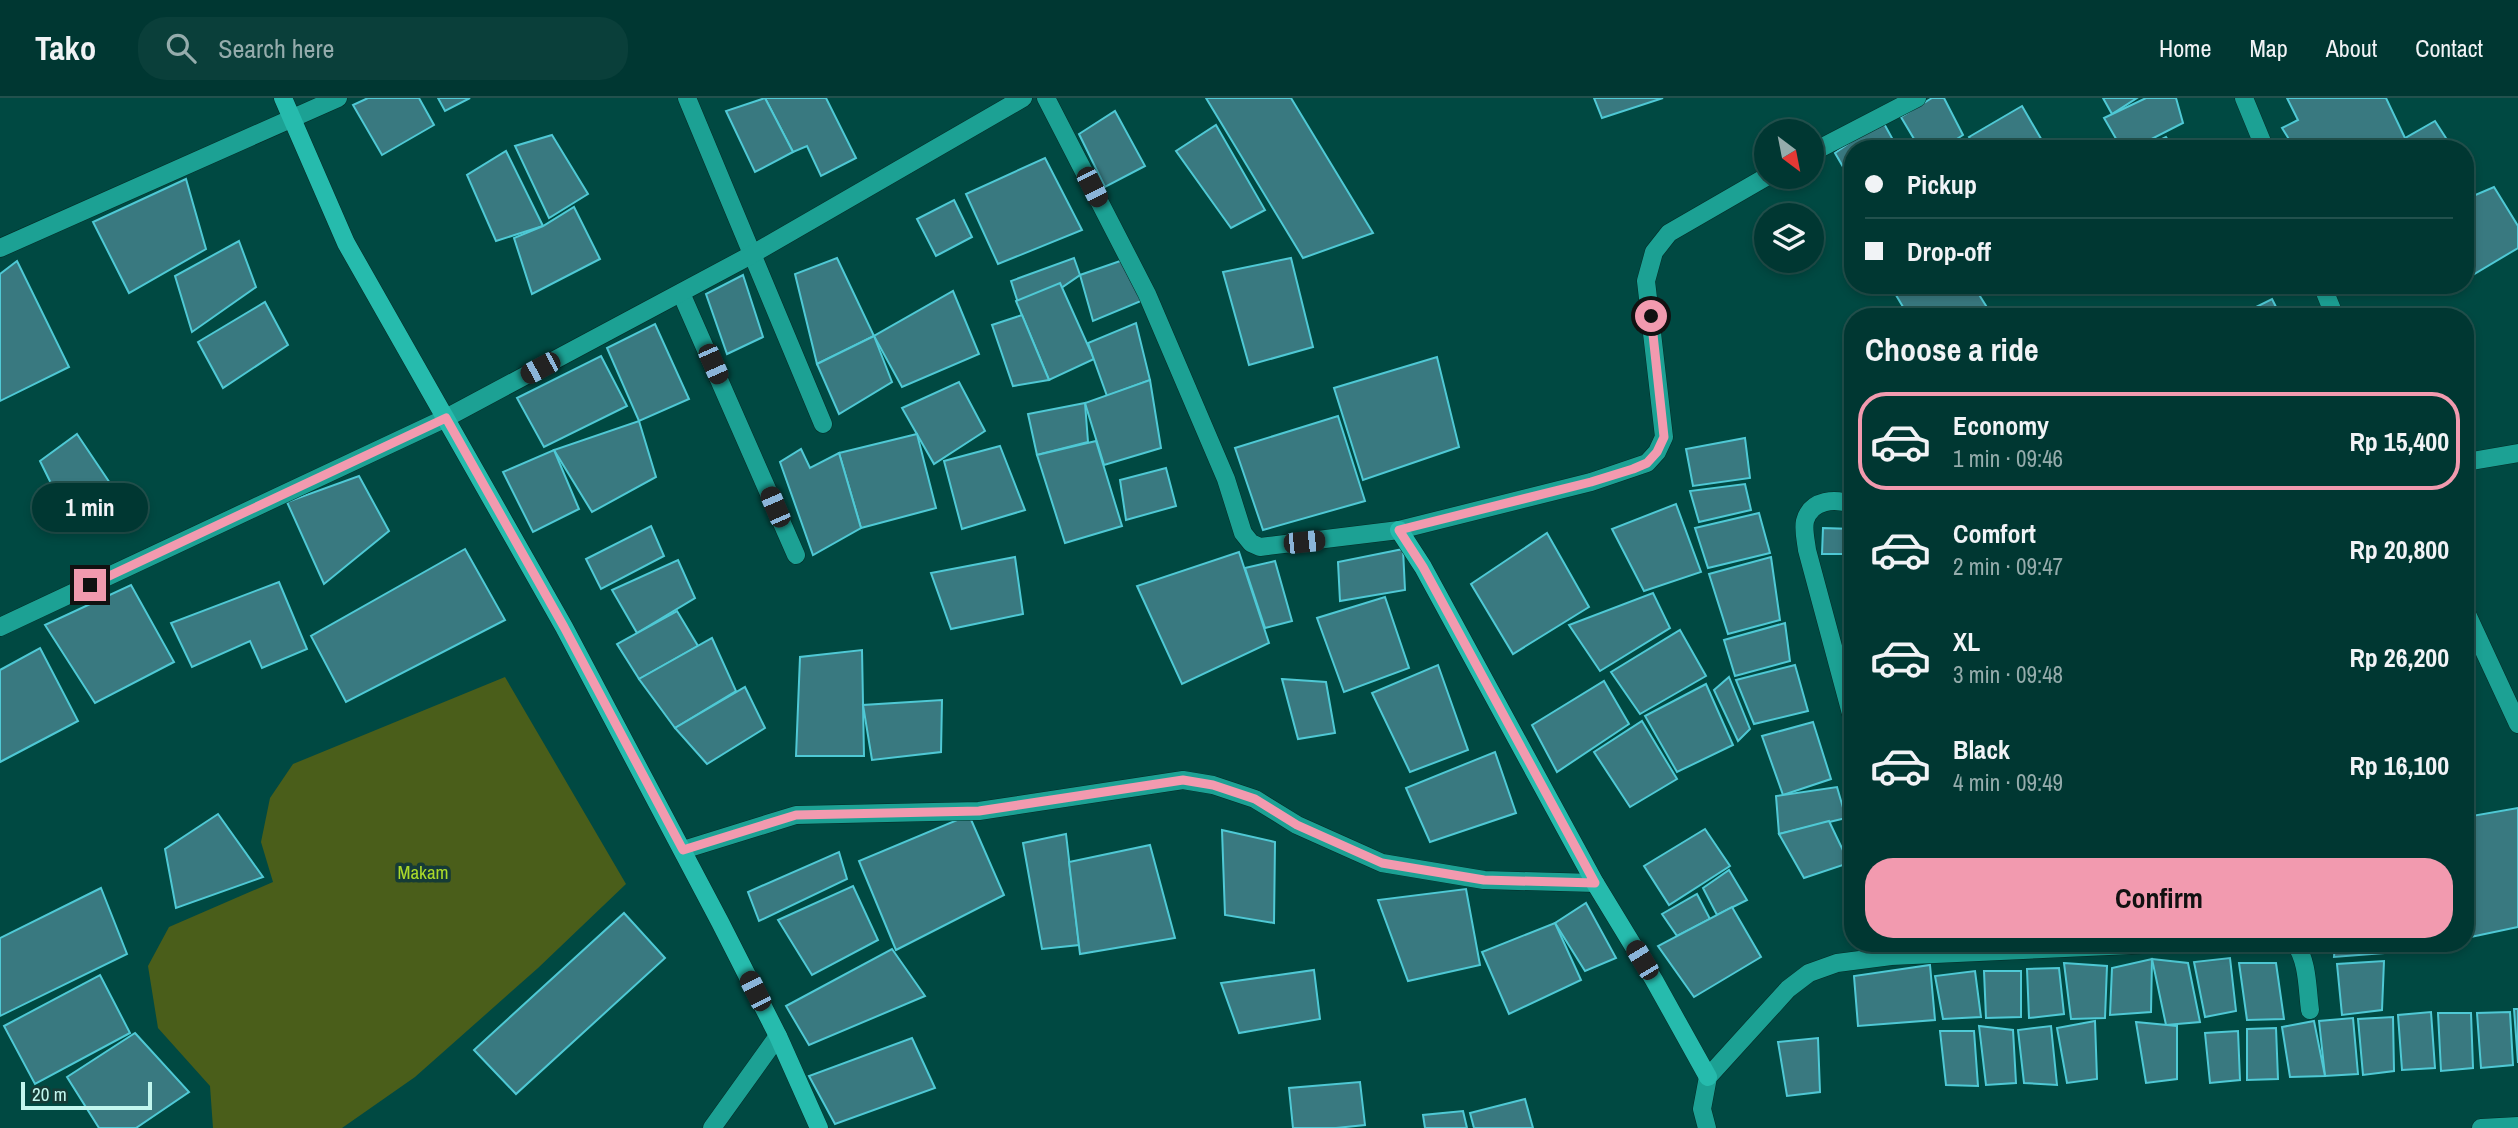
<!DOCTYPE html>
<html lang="en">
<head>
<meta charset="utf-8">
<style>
  body { margin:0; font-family:"Archivo Narrow",sans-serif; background:#0a3f3a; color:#f1f3f6; height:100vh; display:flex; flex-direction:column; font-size:26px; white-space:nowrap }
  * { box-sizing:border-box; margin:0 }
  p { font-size:23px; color:#95acac }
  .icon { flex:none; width:38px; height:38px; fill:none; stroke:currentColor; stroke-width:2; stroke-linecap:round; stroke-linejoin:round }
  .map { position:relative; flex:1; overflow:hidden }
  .side { position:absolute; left:1844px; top:210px; width:630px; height:644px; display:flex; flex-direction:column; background:#003732; border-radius:28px; box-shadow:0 4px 10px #0003,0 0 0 2px #22514d }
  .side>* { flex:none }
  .banner { position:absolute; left:1844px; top:42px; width:630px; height:154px; border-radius:28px; box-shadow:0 4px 10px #0003,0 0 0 2px #22514d; display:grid; align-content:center; height:154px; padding:0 21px; background:#003732 }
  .needle { width:46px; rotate:148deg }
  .buttons { position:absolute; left:1754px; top:21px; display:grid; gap:14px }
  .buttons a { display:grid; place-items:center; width:70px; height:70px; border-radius:50%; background:#003732; box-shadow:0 4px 10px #0003,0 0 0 2px #22514d; font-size:35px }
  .scale { position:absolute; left:21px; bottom:18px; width:131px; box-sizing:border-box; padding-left:7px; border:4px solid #c2f6ee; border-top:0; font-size:19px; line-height:24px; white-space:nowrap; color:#c2f6ee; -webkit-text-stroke:5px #163b36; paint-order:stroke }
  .end { position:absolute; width:32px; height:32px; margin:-16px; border:9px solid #f29aaf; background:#111; box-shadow:0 0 0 4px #111 }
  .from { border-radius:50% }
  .bubble { position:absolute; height:49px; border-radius:24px; background:#003732; box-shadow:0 4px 10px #0003,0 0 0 2px #22514d; font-size:23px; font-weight:700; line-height:49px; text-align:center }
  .car { position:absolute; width:21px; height:42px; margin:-21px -10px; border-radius:9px; box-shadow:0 0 5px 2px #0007; background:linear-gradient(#222 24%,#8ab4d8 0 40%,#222 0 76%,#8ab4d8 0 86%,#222 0) }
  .banner b { display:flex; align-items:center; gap:24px; height:66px; font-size:26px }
  .banner b+b { border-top:2px solid #22514d }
  .banner i { width:18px; height:18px; background:#f1f3f6 }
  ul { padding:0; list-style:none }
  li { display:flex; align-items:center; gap:21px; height:98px; margin:0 14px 10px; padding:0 7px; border:4px solid transparent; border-radius:28px }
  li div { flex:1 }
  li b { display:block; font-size:26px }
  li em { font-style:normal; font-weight:700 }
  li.current { border-color:#f29aaf }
  li>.icon { width:63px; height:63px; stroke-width:1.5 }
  h2 { padding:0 21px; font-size:32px; line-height:84px }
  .cta { display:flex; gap:14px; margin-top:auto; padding:14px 21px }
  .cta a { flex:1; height:80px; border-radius:28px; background:#f29aaf; color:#111; font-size:28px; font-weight:700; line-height:80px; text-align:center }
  header { display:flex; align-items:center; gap:42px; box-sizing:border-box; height:98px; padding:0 35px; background:#003732; border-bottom:2px solid #22514d }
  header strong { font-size:33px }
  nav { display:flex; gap:38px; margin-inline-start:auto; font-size:24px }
  .search { width:490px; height:63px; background:#0a3f3a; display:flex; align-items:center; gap:18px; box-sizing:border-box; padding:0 24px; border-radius:28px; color:#95acac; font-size:26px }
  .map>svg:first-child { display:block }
</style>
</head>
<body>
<header>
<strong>Tako</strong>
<div class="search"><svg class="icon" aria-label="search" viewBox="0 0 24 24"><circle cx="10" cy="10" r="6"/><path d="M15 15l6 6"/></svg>Search here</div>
<nav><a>Home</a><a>Map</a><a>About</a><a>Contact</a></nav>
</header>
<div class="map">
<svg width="2518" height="1030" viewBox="0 0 2518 1030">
  <rect width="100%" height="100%" fill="#004942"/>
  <!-- green -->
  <path fill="#4a5e1a" d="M505,579L626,786L538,870L415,979L342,1030H213L210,988L158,930L148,868L169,829L273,784L261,744L270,700L293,666Z"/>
  <!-- building -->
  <g fill="#397980" stroke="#4fc9d5" stroke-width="2">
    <path d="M368,0H419L434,27L382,57L353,7Z"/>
    <path d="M438,0H470L445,13Z"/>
    <path d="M765,0H826L856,60L821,78L807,48L793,54Z"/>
    <path d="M765,0L793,54L755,74L726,13Z"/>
    <path d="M1206,0H1291L1373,135L1303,160Z"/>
    <path d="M1594,0H1663L1602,20Z"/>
    <path d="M1932,0H1944L1963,37L1941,51H1920L1901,19Z"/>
    <path d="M2103,0H2137L2112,16Z"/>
    <path d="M2146,0H2176L2183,25L2132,51H2122L2104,20Z"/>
    <path d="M2287,0H2386L2405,40L2435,23L2453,51H2295L2282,30L2298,22Z"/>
    <path d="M2022,8L2047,51H1977L1969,39Z"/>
    <path d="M1115,13L1145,68L1105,89L1079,36Z"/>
    <path d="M1882,22L1898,51H1853V86L1835,55Z"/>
    <path d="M1216,27L1265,112L1231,130L1176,53Z"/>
    <path d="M552,37L588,96L549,120L515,48Z"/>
    <path d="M2166,39L2174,51H2141Z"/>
    <path d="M506,53L543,128L496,143L467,77Z"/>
    <path d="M1045,60L1082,132L998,166L966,96Z"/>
    <path d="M186,81L206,151L129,195L93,124Z"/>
    <path d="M2494,89L2518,128V150L2466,181V101Z"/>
    <path d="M954,102L972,139L936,158L917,121Z"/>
    <path d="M574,109L600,161L532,196L514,140L543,128Z"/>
    <path d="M239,143L256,189L192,234L175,178Z"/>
    <path d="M837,160L874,238L817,266L795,176Z"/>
    <path d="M1074,160L1080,177L1022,217L1011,183Z"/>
    <path d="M1291,160L1313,249L1249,267L1223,174Z"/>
    <path d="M1123,162L1141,203L1093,223L1080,177Z"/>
    <path d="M17,163L69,269L0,303V176Z"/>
    <path d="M743,177L763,239L727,256L706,196Z"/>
    <path d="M1060,185L1094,261L1049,282L1016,203Z"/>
    <path d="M1890,187H1973L1993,219H1909Z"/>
    <path d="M953,193L979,256L902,289L874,238Z"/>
    <path d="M2272,201L2281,219H2236Z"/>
    <path d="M265,204L288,247L223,290L198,244Z"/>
    <path d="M1022,217L1049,282L1013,288L992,227Z"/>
    <path d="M1136,225L1150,282L1107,298L1088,245Z"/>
    <path d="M655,226L689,301L639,323L607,250Z"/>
    <path d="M874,238L892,284L839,316L817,266Z"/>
    <path d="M601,258L627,308L544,349L517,300Z"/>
    <path d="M1437,259L1459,349L1363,382L1334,290Z"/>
    <path d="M1150,282L1161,350L1104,367L1085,305Z"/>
    <path d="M959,284L985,333L934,366L902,310Z"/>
    <path d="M1085,305L1088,344L1037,357L1028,316Z"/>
    <path d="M1338,318L1365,403L1263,432L1235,350Z"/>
    <path d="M639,323L656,379L592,414L554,352Z"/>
    <path d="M77,336L118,397L73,430L40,363Z"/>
    <path d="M917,336L936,410L861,430L839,355Z"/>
    <path d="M1745,340L1750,380L1693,388L1686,351Z"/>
    <path d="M1096,343L1122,428L1065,445L1037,357Z"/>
    <path d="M1000,348L1025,412L962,431L944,363Z"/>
    <path d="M801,351L810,370L839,355L861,430L813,457L780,364Z"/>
    <path d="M554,352L579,411L533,434L503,374Z"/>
    <path d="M1166,370L1176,408L1126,422L1120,382Z"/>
    <path d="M359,378L389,433L324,486L287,404Z"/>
    <path d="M1745,386L1751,412L1699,424L1690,393Z"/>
    <path d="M1676,406L1701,474L1644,493L1612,431Z"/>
    <path d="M1759,415L1770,455L1708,470L1695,430Z"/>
    <path d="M651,428L664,458L601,491L586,461Z"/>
    <path d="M1823,430L1853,431V456H1822Z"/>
    <path d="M1547,435L1589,509L1513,556L1471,486Z"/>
    <path d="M465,451L505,522L346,604L311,538Z"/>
    <path d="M1403,451L1405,492L1340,503L1338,464Z"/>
    <path d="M1239,454L1269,545L1182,586L1137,488Z"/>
    <path d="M1015,459L1023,516L951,531L931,475Z"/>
    <path d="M1771,459L1780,522L1728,536L1709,476Z"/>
    <path d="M678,462L695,500L637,535L612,492Z"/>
    <path d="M1275,463L1292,523L1265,530L1245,470Z"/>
    <path d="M279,484L307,551L262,570L250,543L192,569L171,525Z"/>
    <path d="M131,487L174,564L95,605L45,527Z"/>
    <path d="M1653,495L1670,530L1600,573L1569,527Z"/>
    <path d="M1385,499L1409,570L1344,594L1317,520Z"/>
    <path d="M677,513L698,548L639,581L617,546Z"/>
    <path d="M1785,525L1790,563L1735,578L1724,542Z"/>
    <path d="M1680,532L1706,578L1640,616L1611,574Z"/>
    <path d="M712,540L736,593L675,630L639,581Z"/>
    <path d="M40,550L78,623L0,664V572Z"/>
    <path d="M862,552L864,658H796L800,559Z"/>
    <path d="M1438,567L1468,652L1410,674L1372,595Z"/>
    <path d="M1795,567L1808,613L1754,626L1736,582Z"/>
    <path d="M1729,579L1750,631L1738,643L1714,592Z"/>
    <path d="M1282,581L1326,584L1335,635L1298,641Z"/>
    <path d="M1604,583L1629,626L1557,674L1532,627Z"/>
    <path d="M1706,586L1733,647L1677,674L1645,618Z"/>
    <path d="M745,589L765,630L707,666L675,630Z"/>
    <path d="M942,602L941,654L872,662L863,607Z"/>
    <path d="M1642,623L1677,681L1630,709L1594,654Z"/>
    <path d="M1813,624L1831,681L1783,697L1762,638Z"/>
    <path d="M1495,654L1516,715L1430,744L1406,690Z"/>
    <path d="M1837,689L1846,720L1779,736L1776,698Z"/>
    <path d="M2518,710V829L2466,840V719Z"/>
    <path d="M218,716L263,779L176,810L165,751Z"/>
    <path d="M969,717L1004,797L896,852L859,763Z"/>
    <path d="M1829,723L1849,765L1804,780L1779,736Z"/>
    <path d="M1705,731L1730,768L1669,807L1644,768Z"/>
    <path d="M1222,732L1275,744L1274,825L1225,817Z"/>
    <path d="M1066,736L1079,847L1042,851L1023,745Z"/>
    <path d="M1150,747L1175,840L1080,856L1069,764Z"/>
    <path d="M839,754L847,781L759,823L748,794Z"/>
    <path d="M1729,772L1747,802L1717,817L1703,790Z"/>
    <path d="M853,788L878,842L812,877L778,822Z"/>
    <path d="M101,790L127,856L0,918V840Z"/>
    <path d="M1466,791L1480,867L1408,883L1378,802Z"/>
    <path d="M1697,796L1710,821L1677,838L1662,816Z"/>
    <path d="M1586,805L1616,860L1585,873L1555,825Z"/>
    <path d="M1732,809L1761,859L1694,899L1658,848Z"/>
    <path d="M624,815L665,860L516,996L474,952Z"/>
    <path d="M1555,825L1581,882L1509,916L1482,854Z"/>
    <path d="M2335,845H2385L2384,855L2334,859Z"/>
    <path d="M892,851L925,898L809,947L786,908Z"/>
    <path d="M2230,860L2236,913L2205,919L2194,864Z"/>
    <path d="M2152,861L2188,865L2200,924L2166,927Z"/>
    <path d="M2152,861L2151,914L2110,917L2112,870Z"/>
    <path d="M2384,863L2382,912L2342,917L2337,866Z"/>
    <path d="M2064,865L2107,868L2105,920L2071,921Z"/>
    <path d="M2239,865H2276L2284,921L2247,922Z"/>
    <path d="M1930,867L1935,922L1858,928L1854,878Z"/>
    <path d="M2059,870L2064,916L2029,920L2027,871Z"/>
    <path d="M1314,872L1320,921L1239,935L1221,885Z"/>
    <path d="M1975,873L1981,919L1943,921L1935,878Z"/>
    <path d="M1984,873H2021V919L1986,920Z"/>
    <path d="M100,877L130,935L35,986L4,928Z"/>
    <path d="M2514,911H2518V965Z"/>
    <path d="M2431,914L2435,970L2402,972L2398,917Z"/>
    <path d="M2510,914L2513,967L2481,970L2477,915Z"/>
    <path d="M2438,915H2471L2473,970L2441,973Z"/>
    <path d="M2393,919L2394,973L2363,977L2358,921Z"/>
    <path d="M2353,920L2358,976L2325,978L2319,923Z"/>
    <path d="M2095,923L2097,981L2067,985L2057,930Z"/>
    <path d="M2314,923L2325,978L2290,979L2282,929Z"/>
    <path d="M2136,924L2177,928V981L2146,985Z"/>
    <path d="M1979,928L2013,932L2016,985L1986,987Z"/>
    <path d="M2051,928L2057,987L2024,985L2018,932Z"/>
    <path d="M2276,930L2278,981L2247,982V931Z"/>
    <path d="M1940,933H1974L1978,988L1946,987Z"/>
    <path d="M2238,933L2240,982L2210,985L2205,935Z"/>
    <path d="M135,935L189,994L136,1030H99L67,979Z"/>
    <path d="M912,940L935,990L835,1026L809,978Z"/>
    <path d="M1818,940L1820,994L1787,998L1778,944Z"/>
    <path d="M1360,984L1365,1027L1336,1030H1293L1289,990Z"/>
    <path d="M1525,1001L1533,1030H1474L1470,1015Z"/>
    <path d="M1463,1013L1467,1030H1425L1423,1017Z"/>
  </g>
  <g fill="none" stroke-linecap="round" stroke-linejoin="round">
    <defs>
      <g id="minor">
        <path d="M687,0L823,326"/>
        <path d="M1046,0L1147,196L1226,381L1243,435L1251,445L1260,449L1399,432L1591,384L1647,365L1657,354L1664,339L1646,183L1654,154L1669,135L1766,79"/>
        <path d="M2244,0L2265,51"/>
        <path d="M1811,55L1917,0"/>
        <path d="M0,150L338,0"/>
        <path d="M2322,187L2335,219"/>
        <path d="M681,195L796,457"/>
        <path d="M2466,364L2518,355"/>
        <path d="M1853,407C1836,400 1811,401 1805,423C1803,432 1806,443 1807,452L1853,623"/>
        <path d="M2466,514L2518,626"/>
        <path d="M0,529L446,320L751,157L1023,0"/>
        <path d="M683,752L796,717L979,713L1183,682L1213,687L1255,701L1297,727L1382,765L1484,782L1595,785"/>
        <path d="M2295,845C2308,864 2307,889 2310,912"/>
        <path d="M712,1030L778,938"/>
        <path d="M1707,1030L1702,1011L1708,979L1788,891L1809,875L1837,865L1891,858L2175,845"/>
        <path d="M2481,1030L2518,1028"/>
      </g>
      <g id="major">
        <path d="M283,0L346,145L564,529L720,824L778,938L819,1030"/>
        <path d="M1399,432L1423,469L1595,785L1654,882L1708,979"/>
      </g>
    </defs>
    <!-- minor casing -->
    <use href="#minor" stroke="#042c27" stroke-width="19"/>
    <!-- major casing -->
    <use href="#major" stroke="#042c27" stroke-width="19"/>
    <!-- minor -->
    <use href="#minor" stroke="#1ca194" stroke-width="18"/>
    <!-- major -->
    <use href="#major" stroke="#26bbad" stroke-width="18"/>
  </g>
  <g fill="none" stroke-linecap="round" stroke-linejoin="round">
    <!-- route -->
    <path stroke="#f29aaf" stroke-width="9" d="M90,487L446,320L564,529L683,752L796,717L979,713L1183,682L1213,687L1255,701L1297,727L1382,765L1484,782L1595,785L1423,469L1399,432L1591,384L1633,371L1647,365L1657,354L1664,339L1651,218"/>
  </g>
  <g text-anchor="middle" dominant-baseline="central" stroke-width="7" stroke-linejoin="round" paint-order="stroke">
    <!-- park labels -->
    <g font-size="19" fill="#abda2a" stroke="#163b36">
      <text x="423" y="774">Makam</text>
    </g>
  </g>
</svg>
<div class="buttons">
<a><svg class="needle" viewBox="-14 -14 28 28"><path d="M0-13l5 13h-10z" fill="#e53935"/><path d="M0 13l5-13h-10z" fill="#95acac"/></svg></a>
<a><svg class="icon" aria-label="layers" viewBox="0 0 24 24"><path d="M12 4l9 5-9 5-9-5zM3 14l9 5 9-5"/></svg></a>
</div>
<div class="scale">20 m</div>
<i class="end from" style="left:1651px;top:218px"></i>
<i class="end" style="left:90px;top:487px"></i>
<div class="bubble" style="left:32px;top:385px;width:116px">1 min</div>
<i class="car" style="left:1092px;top:89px;rotate:153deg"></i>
<i class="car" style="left:713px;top:266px;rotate:156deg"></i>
<i class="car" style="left:540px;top:270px;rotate:242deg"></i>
<i class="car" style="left:775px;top:409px;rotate:337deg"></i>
<i class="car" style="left:1304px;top:444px;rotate:84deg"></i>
<i class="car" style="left:1642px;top:862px;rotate:329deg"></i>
<i class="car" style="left:755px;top:893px;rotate:333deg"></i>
<div class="banner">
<b><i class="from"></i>Pickup</b>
<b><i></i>Drop-off</b>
</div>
<section class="side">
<h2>Choose a ride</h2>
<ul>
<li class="current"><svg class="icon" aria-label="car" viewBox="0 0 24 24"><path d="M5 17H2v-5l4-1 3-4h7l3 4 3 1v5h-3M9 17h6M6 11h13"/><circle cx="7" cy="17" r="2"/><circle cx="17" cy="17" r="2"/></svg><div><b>Economy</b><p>1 min · 09:46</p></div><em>Rp 15,400</em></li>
<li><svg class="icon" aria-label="car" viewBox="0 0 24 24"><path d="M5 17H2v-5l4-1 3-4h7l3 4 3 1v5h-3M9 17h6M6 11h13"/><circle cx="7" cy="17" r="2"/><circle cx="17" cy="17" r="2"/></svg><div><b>Comfort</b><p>2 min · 09:47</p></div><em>Rp 20,800</em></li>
<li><svg class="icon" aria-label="car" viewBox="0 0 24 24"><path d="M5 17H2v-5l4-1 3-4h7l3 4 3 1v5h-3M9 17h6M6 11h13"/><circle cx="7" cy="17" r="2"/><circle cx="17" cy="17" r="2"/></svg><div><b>XL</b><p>3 min · 09:48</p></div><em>Rp 26,200</em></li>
<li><svg class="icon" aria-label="car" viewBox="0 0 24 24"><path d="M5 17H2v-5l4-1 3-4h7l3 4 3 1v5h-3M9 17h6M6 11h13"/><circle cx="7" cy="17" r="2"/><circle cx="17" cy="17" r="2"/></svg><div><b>Black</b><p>4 min · 09:49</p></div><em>Rp 16,100</em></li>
</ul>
<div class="cta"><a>Confirm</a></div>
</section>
</div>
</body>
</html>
